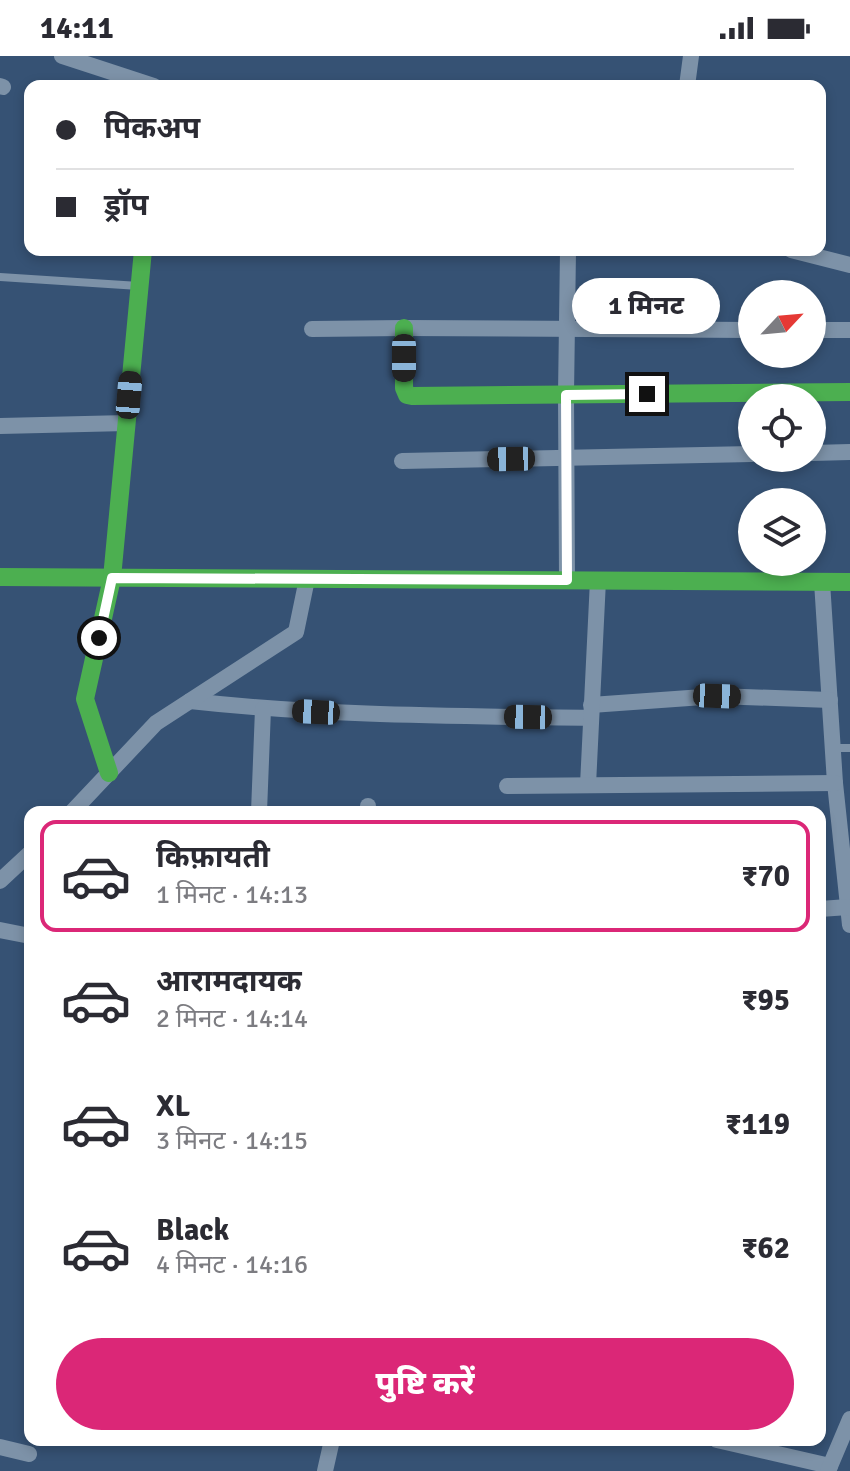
<!DOCTYPE html>
<html lang="hi">
<head>
<meta charset="utf-8">
<style>
  body { margin:0; font-family:Signika,"Noto Sans Devanagari",sans-serif; background:#f2f2f3; color:#2b2b33; height:100vh; display:flex; flex-direction:column; font-size:30px; white-space:nowrap }
  * { box-sizing:border-box; margin:0 }
  p { font-size:26px; color:#7c7c81 }
  .icon { flex:none; width:44px; height:44px; fill:none; stroke:currentColor; stroke-width:2; stroke-linecap:round; stroke-linejoin:round }
  .map { position:relative; flex:1; overflow:hidden }
  .panel { position:absolute; left:24px; top:750px; width:802px; height:640px; display:flex; flex-direction:column; background:#fff; border-radius:16px; box-shadow:0 4px 12px #0003 }
  .panel>* { flex:none }
  .top-card { position:absolute; left:24px; top:24px; width:802px; height:176px; border-radius:16px; box-shadow:0 4px 12px #0003; display:grid; align-content:center; height:176px; padding:0 32px; background:#fff }
  .needle { width:52px; rotate:64deg }
  .buttons { position:absolute; left:738px; top:224px; display:grid; gap:16px }
  .buttons a { display:grid; place-items:center; width:88px; height:88px; border-radius:50%; background:#fff; box-shadow:0 4px 12px #0003; font-size:40px }
  .end { position:absolute; width:36px; height:36px; margin:-18px; border:10px solid #fff; background:#111; box-shadow:0 0 0 4px #111 }
  .from { border-radius:50% }
  .bubble { position:absolute; height:56px; border-radius:28px; background:#fff; box-shadow:0 4px 12px #0003; font-size:26px; font-weight:800; line-height:56px; text-align:center }
  .car { position:absolute; width:24px; height:48px; margin:-24px -12px; border-radius:10px; box-shadow:0 0 6px 2px #0007; background:linear-gradient(#222 24%,#8ab4d8 0 40%,#222 0 76%,#8ab4d8 0 86%,#222 0) }
  .top-card b { display:flex; align-items:center; gap:28px; height:76px; font-size:30px }
  .top-card b+b { border-top:2px solid #e1e1e2 }
  .top-card i { width:20px; height:20px; background:#2b2b33 }
  ul { padding:14px 0 0; list-style:none }
  li { display:flex; align-items:center; gap:24px; height:112px; margin:0 16px 12px; padding:0 16px; border:4px solid transparent; border-radius:16px }
  li div { flex:1 }
  li b { display:block; font-size:30px }
  li em { font-style:normal; font-weight:800 }
  li.active { border-color:#db2777 }
  li>.icon { width:72px; height:72px; stroke-width:1.5 }
  .action { display:flex; gap:16px; margin-top:auto; padding:16px 32px }
  .action a { flex:1; height:92px; border-radius:48px; background:#db2777; color:#fff; font-size:32px; font-weight:800; line-height:92px; text-align:center }
  .status { display:flex; justify-content:space-between; align-items:center; height:56px; padding:0 40px; background:#fff; direction:ltr }
  .status svg { height:22px; fill:currentColor }
  .map>svg:first-child { display:block }
</style>
</head>
<body>
<div class="status"><b>14:11</b><svg viewBox="0 0 49 12"><path d="M0 12V9h3v3zM5 12V6h3v6zM10 12V3h3v9zM15 12V0h3v12zM26 1h20v11H26zM47 4h2v5h-2z"/></svg></div>
<div class="map">
<svg width="850" height="1415" viewBox="0 0 850 1415">
  <rect width="100%" height="100%" fill="#365274"/>
  <g fill="none" stroke-linecap="round" stroke-linejoin="round">
    <!-- lane -->
    <g stroke="#7d92a8" stroke-width="8">
      <path d="M0,221L139,230"/>
      <path d="M833,692H850"/>
    </g>
    <!-- street -->
    <g stroke="#7d92a8" stroke-width="16">
      <path d="M62,0L154,30"/>
      <path d="M0,30L3,31"/>
      <path d="M687,30L691,0"/>
      <path d="M791,194L850,209"/>
      <path d="M312,273L404,272L752,274"/>
      <path d="M812,274H850"/>
      <path d="M0,370L127,367"/>
      <path d="M812,397L850,396"/>
      <path d="M402,405L752,398"/>
      <path d="M567,524L566,339L568,194"/>
      <path d="M822,526L835,727L850,869"/>
      <path d="M190,645C324,660 456,660 591,662"/>
      <path d="M591,649L717,640L830,644"/>
      <path d="M588,729L598,524"/>
      <path d="M507,730L835,727"/>
      <path d="M72,756L156,667L296,576L307,523"/>
      <path d="M259,756L263,653"/>
      <path d="M368,756V750"/>
      <path d="M0,825L30,797"/>
      <path d="M820,853L848,851"/>
      <path d="M0,874L30,880"/>
      <path d="M717,1384L830,1410"/>
      <path d="M0,1391L29,1398"/>
      <path d="M325,1415L332,1384"/>
      <path d="M828,1415L850,1363"/>
    </g>
    <!-- fast -->
    <g stroke="#4caf50" stroke-width="18">
      <path d="M404,272V332L407,339L412,340L850,336"/>
      <path d="M0,521L850,526"/>
      <path d="M109,717L85,643L112,522L143,194"/>
    </g>
  </g>
  <g fill="none" stroke-linecap="round" stroke-linejoin="round">
    <!-- route -->
    <path stroke="#fff" stroke-width="10" d="M99,582L112,522L567,524L566,339L647,338"/>
  </g>
</svg>
<div class="buttons">
<a><svg class="needle" viewBox="-14 -14 28 28"><path d="M0-13l5 13h-10z" fill="#e53935"/><path d="M0 13l5-13h-10z" fill="#7c7c81"/></svg></a>
<a><svg class="icon" aria-label="locate" viewBox="0 0 24 24"><circle cx="12" cy="12" r="6"/><path d="M12 2v4M12 18v4M2 12h4M18 12h4"/></svg></a>
<a><svg class="icon" aria-label="layers" viewBox="0 0 24 24"><path d="M12 4l9 5-9 5-9-5zM3 14l9 5 9-5"/></svg></a>
</div>
<i class="end from" style="left:99px;top:582px"></i>
<i class="end" style="left:647px;top:338px"></i>
<div class="bubble" style="left:572px;top:222px;width:148px">1 मिनट</div>
<i class="car" style="left:404px;top:302px;rotate:180deg"></i>
<i class="car" style="left:129px;top:339px;rotate:5deg"></i>
<i class="car" style="left:511px;top:403px;rotate:269deg"></i>
<i class="car" style="left:717px;top:640px;rotate:92deg"></i>
<i class="car" style="left:316px;top:656px;rotate:273deg"></i>
<i class="car" style="left:528px;top:661px;rotate:271deg"></i>
<div class="top-card">
<b><i class="from"></i>पिकअप</b>
<b><i></i>ड्रॉप</b>
</div>
<section class="panel">
<ul>
<li class="active"><svg class="icon" aria-label="car" viewBox="0 0 24 24"><path d="M5 17H2v-5l4-1 3-4h7l3 4 3 1v5h-3M9 17h6M6 11h13"/><circle cx="7" cy="17" r="2"/><circle cx="17" cy="17" r="2"/></svg><div><b>किफ़ायती</b><p>1 मिनट · 14:13</p></div><em>₹70</em></li>
<li><svg class="icon" aria-label="car" viewBox="0 0 24 24"><path d="M5 17H2v-5l4-1 3-4h7l3 4 3 1v5h-3M9 17h6M6 11h13"/><circle cx="7" cy="17" r="2"/><circle cx="17" cy="17" r="2"/></svg><div><b>आरामदायक</b><p>2 मिनट · 14:14</p></div><em>₹95</em></li>
<li><svg class="icon" aria-label="car" viewBox="0 0 24 24"><path d="M5 17H2v-5l4-1 3-4h7l3 4 3 1v5h-3M9 17h6M6 11h13"/><circle cx="7" cy="17" r="2"/><circle cx="17" cy="17" r="2"/></svg><div><b>XL</b><p>3 मिनट · 14:15</p></div><em>₹119</em></li>
<li><svg class="icon" aria-label="car" viewBox="0 0 24 24"><path d="M5 17H2v-5l4-1 3-4h7l3 4 3 1v5h-3M9 17h6M6 11h13"/><circle cx="7" cy="17" r="2"/><circle cx="17" cy="17" r="2"/></svg><div><b>Black</b><p>4 मिनट · 14:16</p></div><em>₹62</em></li>
</ul>
<div class="action"><a>पुष्टि करें</a></div>
</section>
</div>
</body>
</html>
